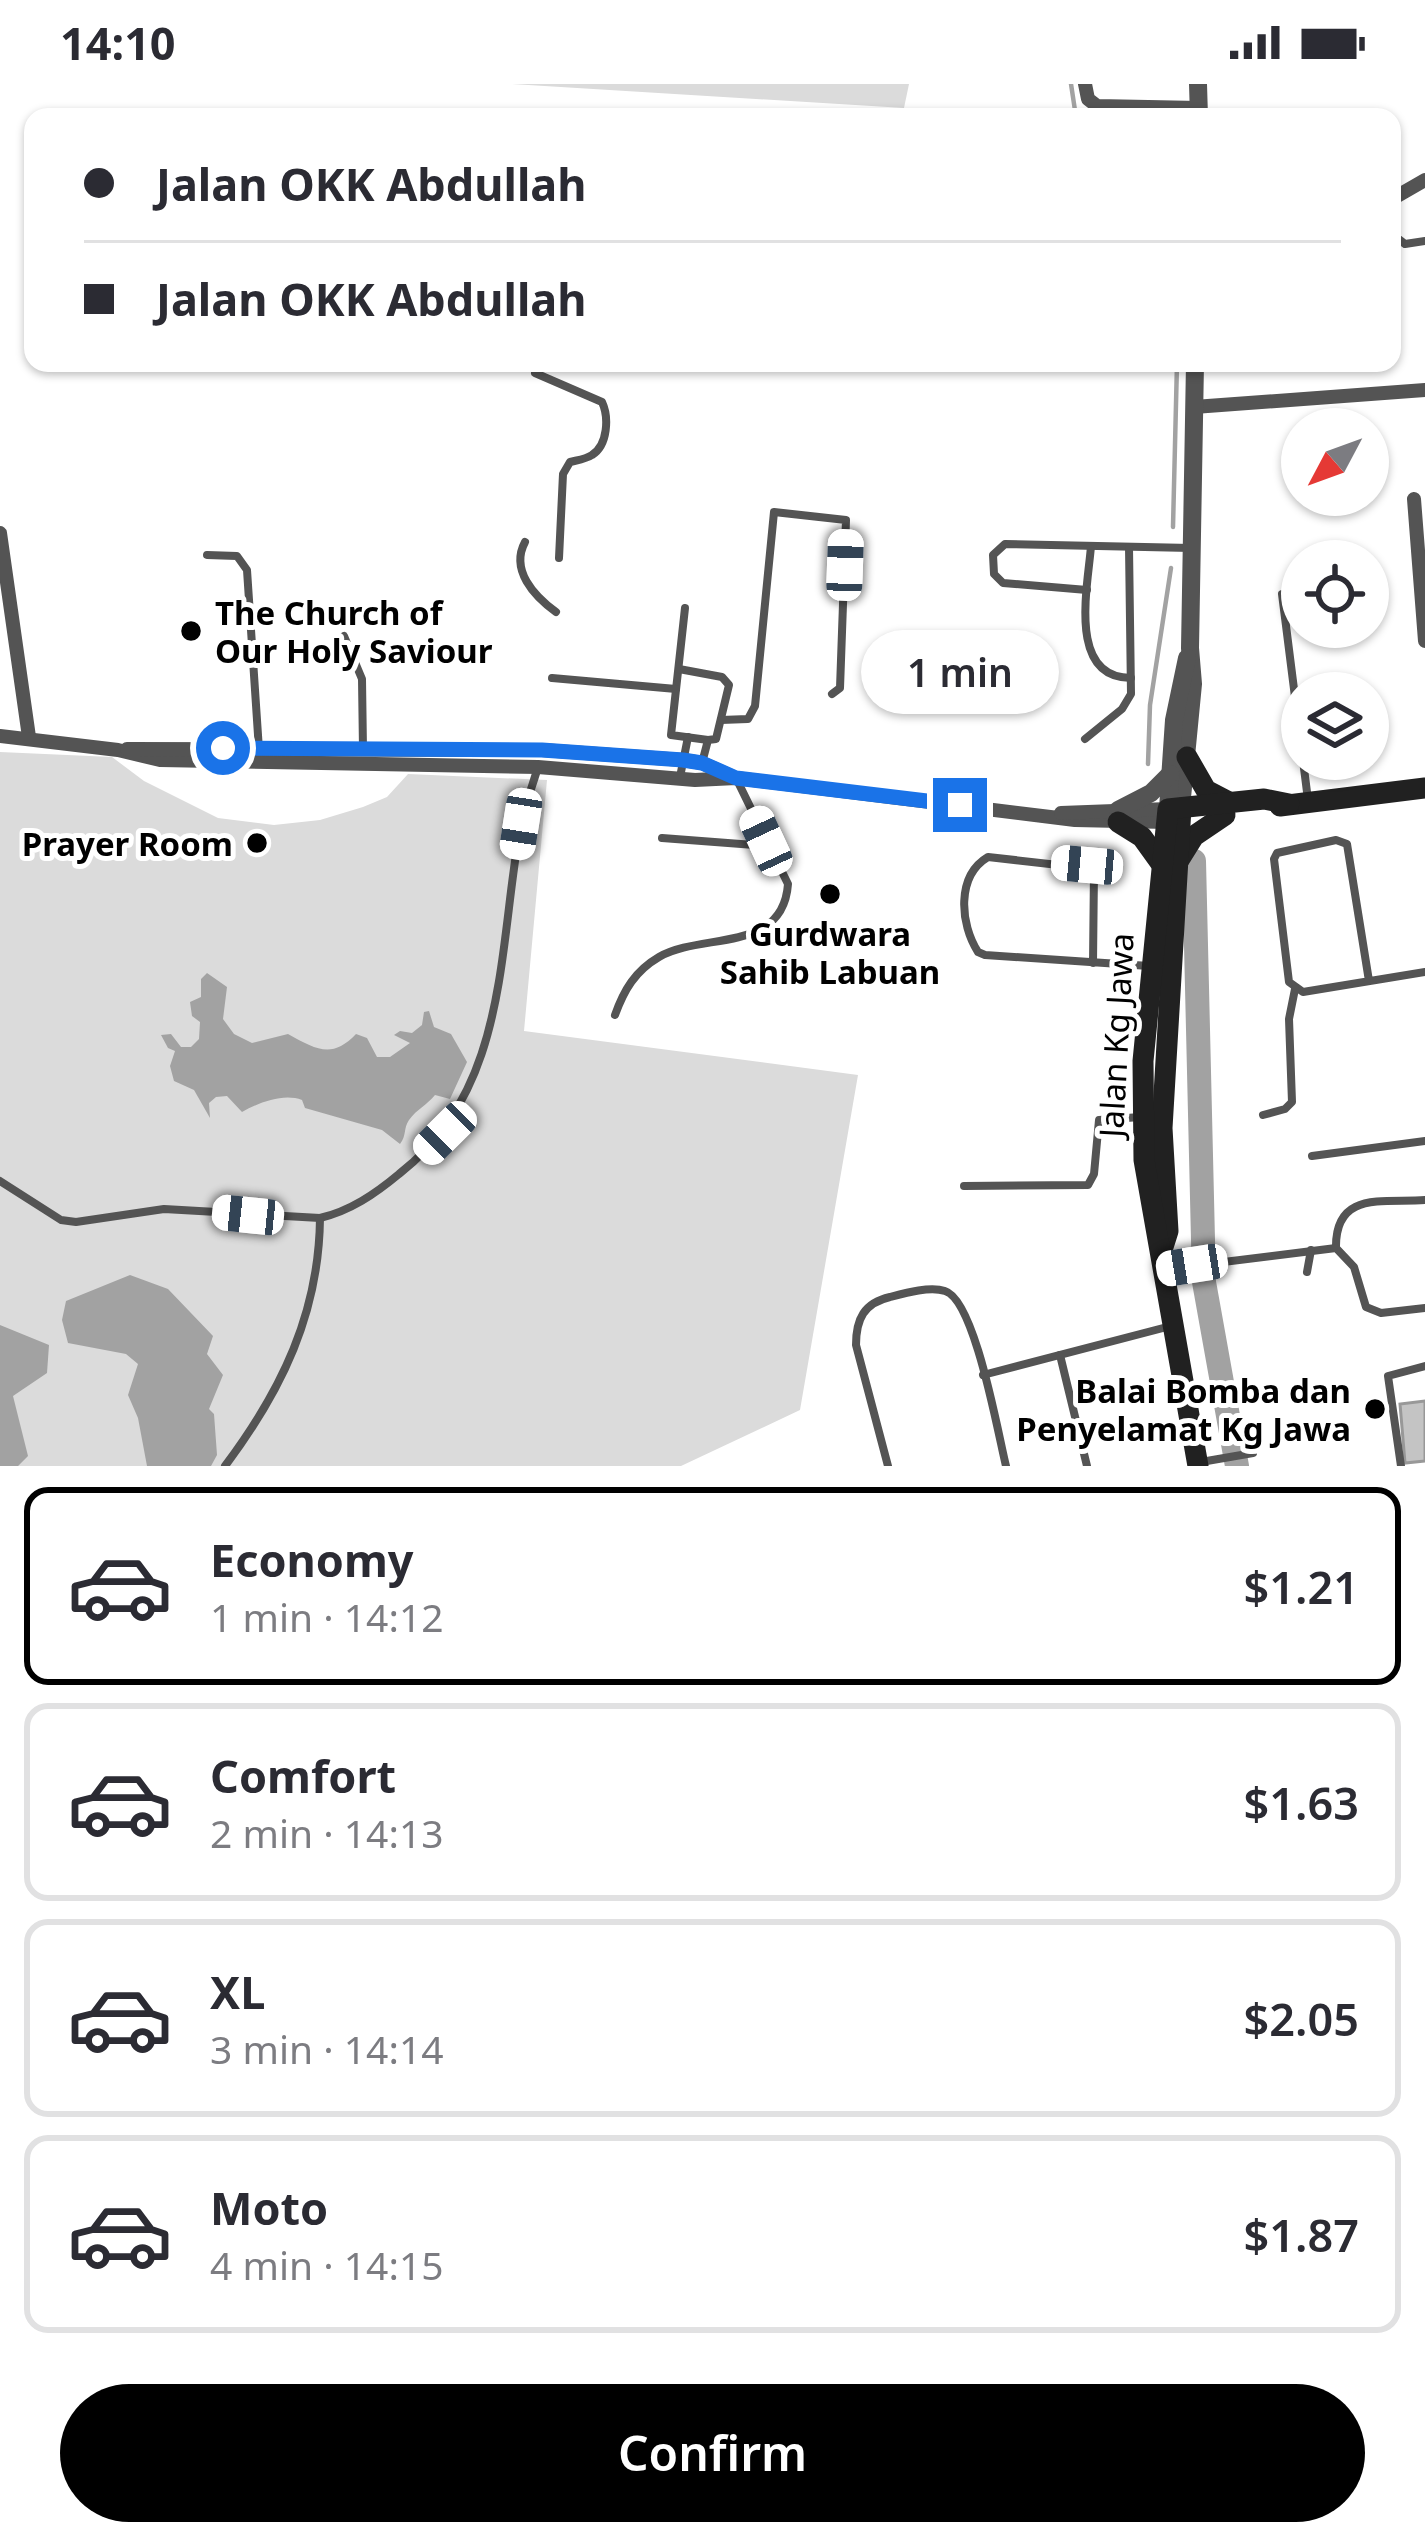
<!DOCTYPE html>
<html lang="en">
<head>
<meta charset="utf-8">
<style>
  body { margin:0; font-family:"Noto Sans",sans-serif; background:#f7f7f7; color:#2b2b33; height:100vh; display:flex; flex-direction:column; font-size:45px; white-space:nowrap }
  * { box-sizing:border-box; margin:0 }
  p { font-size:39px; color:#7c7c81 }
  .icon { flex:none; width:66px; height:66px; fill:none; stroke:currentColor; stroke-width:2; stroke-linecap:round; stroke-linejoin:round }
  .map { position:relative; height:1382px; overflow:hidden }
  .side { display:flex; flex-direction:column; background:#fff; flex:1 }
  .side>* { flex:none }
  .hud { position:absolute; left:24px; top:24px; width:1377px; height:264px; border-radius:24px; box-shadow:0 3px 9px #0004; display:grid; align-content:center; height:264px; padding:0 60px; background:#fff }
  .needle { width:78px; rotate:229deg }
  .fabs { position:absolute; left:1281px; top:324px; display:grid; gap:24px }
  .fabs a { display:grid; place-items:center; width:108px; height:108px; border-radius:50%; background:#fff; box-shadow:0 3px 9px #0004; font-size:60px }
  .end { position:absolute; width:54px; height:54px; margin:-27px; border:15px solid #1a73e8; background:#fff; box-shadow:0 0 0 6px #fff }
  .from { border-radius:50% }
  .bubble { position:absolute; height:84px; border-radius:42px; background:#fff; box-shadow:0 3px 9px #0004; font-size:39px; font-weight:600; line-height:84px; text-align:center }
  .car { position:absolute; width:36px; height:72px; margin:-36px -18px; border-radius:15px; box-shadow:0 0 9px 3px #0007; background:linear-gradient(#fff 24%,#345 0 40%,#fff 0 76%,#345 0 86%,#fff 0) }
  .hud b { display:flex; align-items:center; gap:42px; height:114px; font-size:45px }
  .hud b+b { border-top:3px solid #e1e1e2 }
  .hud i { width:30px; height:30px; background:#2b2b33 }
  ul { padding:21px 0 0; list-style:none }
  li { display:flex; align-items:center; gap:36px; height:198px; margin:0 24px 18px; padding:0 36px; border:6px solid #e1e1e2; border-radius:24px }
  li div { flex:1 }
  li b { display:block; font-size:45px }
  li em { font-style:normal; font-weight:600 }
  li.selected { border-color:#000 }
  li>.icon { width:108px; height:108px; stroke-width:1.5 }
  .cta { display:flex; gap:24px; margin-top:auto; padding:24px 60px }
  .cta a { flex:1; height:138px; border-radius:72px; background:#000; color:#fff; font-size:48px; font-weight:600; line-height:138px; text-align:center }
  .status { display:flex; justify-content:space-between; align-items:center; height:84px; padding:0 60px; background:#fff; direction:ltr }
  .status svg { height:33px; fill:currentColor }
  .map>svg:first-child { display:block }
</style>
</head>
<body>
<div class="status"><b>14:10</b><svg viewBox="0 0 49 12"><path d="M0 12V9h3v3zM5 12V6h3v6zM10 12V3h3v9zM15 12V0h3v12zM26 1h20v11H26zM47 4h2v5h-2z"/></svg></div>
<div class="map">
<svg width="1425" height="1382" viewBox="0 0 1425 1382">
  <rect width="100%" height="100%" fill="#fff"/>
  <!-- green -->
  <g fill="#dbdbdb">
    <path d="M512,0H909L904,24Z"/>
    <path d="M0,668L112,673L144,697L218,734L274,741L320,736L363,723L387,713L408,690L547,696L524,947L858,991L800,1326L681,1382H0Z"/>
  </g>
  <!-- water -->
  <g fill="#a2a2a2">
    <path d="M207,889L227,903L223,935L234,950L252,959L288,950C317,966 332,975 356,950L367,954L377,973H390L410,959L394,951L400,947L412,949L422,941L424,928L429,927L434,943L451,950L467,978L450,1015L435,1011C427,1021 417,1025 409,1036C403,1045 407,1051 400,1060L382,1046L305,1024L302,1016C284,1009 260,1018 242,1028L227,1012L216,1013L209,1019L210,1034L194,1006L174,997L170,982L175,967L168,964L161,951L171,950L181,963H191L199,955L200,938L192,932L190,918L201,913V895Z"/>
    <path d="M130,1191L168,1205L213,1252L207,1270L223,1291L209,1325L214,1330L217,1371L211,1382H147L138,1334L128,1311L138,1280L126,1270L68,1259L62,1236L66,1217Z"/>
    <path d="M0,1241L49,1261L47,1289L13,1312L28,1372L18,1382H0Z"/>
  </g>
  <g fill="none" stroke-linecap="round" stroke-linejoin="round">
    <!-- stream -->
    <g stroke="#a2a2a2" stroke-width="4.5">
      <path d="M1071,0L1076,33"/>
      <path d="M1173,443L1177,279"/>
      <path d="M1148,680L1150,621L1171,484"/>
    </g>
    <!-- river -->
    <path stroke="#a2a2a2" stroke-width="24" d="M1194,777L1204,1198L1237,1382"/>
  </g>
  <!-- building -->
  <path fill="#c4c4c4" stroke="#989898" stroke-width="3" d="M1425,1317V1377L1405,1379L1400,1320Z"/>
  <g fill="none" stroke-linecap="round" stroke-linejoin="round">
    <!-- service -->
    <g stroke="#545454" stroke-width="8">
      <path d="M1392,150L1405,160L1425,157"/>
      <path d="M535,289L602,318C609,333 608,361 592,371C586,375 578,376 570,378L563,390L559,474"/>
      <path d="M525,458C510,486 534,512 556,528"/>
      <path d="M1091,462C1088,502 1067,594 1131,594"/>
      <path d="M207,471L237,472L247,486L259,666"/>
      <path d="M1087,506L1003,499L994,490L993,471L1005,460L1191,464"/>
      <path d="M1282,510L1308,716"/>
      <path d="M685,524L671,651L708,656"/>
      <path d="M344,552L362,595L363,666"/>
      <path d="M679,585L722,593L729,601L716,655L708,656L702,679"/>
      <path d="M552,594L676,605"/>
      <path d="M721,636L748,635L755,622L774,428L846,436L840,604L832,610"/>
      <path d="M1085,655L1122,625L1131,610L1129,463"/>
      <path d="M680,693L688,653"/>
      <path d="M662,754L767,762"/>
      <path d="M1093,879L1094,785L988,773C956,792 960,840 978,868L985,871L1149,882"/>
      <path d="M1369,897L1347,760L1336,756L1277,769L1274,775L1289,898L1303,908L1425,888"/>
      <path d="M615,931C624,906 635,887 659,873C702,848 783,870 788,800L737,696"/>
      <path d="M1263,1031L1285,1025L1292,1018L1289,935L1295,905"/>
      <path d="M1312,1072L1425,1057"/>
      <path d="M0,1097L61,1136L76,1138L164,1125L320,1134C350,1127 375,1110 399,1090C508,1006 498,868 520,745C524,724 532,703 538,683"/>
      <path d="M964,1102L1088,1101L1094,1090L1099,1036L1140,1033"/>
      <path d="M1336,1164C1335,1107 1382,1119 1425,1116"/>
      <path d="M1167,1185L1336,1164L1354,1183L1366,1223L1381,1229L1425,1224"/>
      <path d="M1307,1188L1311,1166"/>
      <path d="M1060,1271L1087,1382"/>
      <path d="M983,1291L1167,1243"/>
      <path d="M1201,1378L1253,1369"/>
      <path d="M225,1382C282,1306 319,1229 320,1134"/>
      <path d="M888,1382L856,1261C856,1235 864,1219 890,1213C905,1209 930,1202 945,1207C975,1216 998,1350 1006,1382"/>
      <path d="M1401,1382L1388,1292L1425,1282"/>
    </g>
    <!-- minor -->
    <g stroke="#545454" stroke-width="14">
      <path d="M1085,0L1088,15L1097,22L1199,24"/>
      <path d="M1392,115L1425,96"/>
      <path d="M1194,323L1425,306"/>
      <path d="M1414,415L1425,557"/>
      <path d="M0,449L29,653"/>
      <path d="M0,652L118,666L160,676L538,683L695,696L736,694L1075,736L1167,738"/>
      <path d="M127,665L542,666L683,676L702,679L731,692"/>
      <path d="M1061,729L1168,725"/>
    </g>
    <!-- tertiary -->
    <g stroke="#545454" stroke-width="18">
      <path d="M1198,0L1199,33"/>
      <path d="M1181,724L1193,600L1190,564L1195,279"/>
      <path d="M1168,725L1174,636L1187,574"/>
      <path d="M1118,726L1151,709L1170,690"/>
    </g>
    <!-- secondary -->
    <g stroke="#212121" stroke-width="21">
      <path d="M1187,673L1206,706L1229,718"/>
      <path d="M1280,722L1425,704"/>
      <path d="M1118,738L1142,753L1160,778"/>
      <path d="M1179,776L1194,752L1225,731"/>
      <path d="M1162,1166L1168,1147L1162,1044L1181,724"/>
      <path d="M1198,1382L1144,1076L1143,977L1168,725L1264,715L1289,720"/>
    </g>
  </g>
  <g fill="none" stroke-linecap="round" stroke-linejoin="round">
    <!-- route -->
    <path stroke="#1a73e8" stroke-width="15" d="M223,664L542,666L683,676L702,679L736,694L960,721"/>
  </g>
  <!-- markers -->
  <g fill="#000" stroke="#fff" stroke-width="4.5">
    <circle cx="191" cy="547" r="12"/>
    <circle cx="257" cy="759" r="12"/>
    <circle cx="830" cy="810" r="12"/>
    <circle cx="1375" cy="1325" r="12"/>
  </g>
  <g text-anchor="middle" dominant-baseline="central" stroke-width="10" stroke-linejoin="round" paint-order="stroke">
    <!-- poi labels -->
    <g font-size="33" font-weight="bold" fill="#000" stroke="#fff" text-anchor="end">
      <text x="215" y="528" text-anchor="start">The Church of<tspan x="215" dy="38">Our Holy Saviour</tspan></text>
      <text x="233" y="759">Prayer Room</text>
      <text x="830" y="849" text-anchor="middle">Gurdwara<tspan x="830" dy="38">Sahib Labuan</tspan></text>
      <text x="1351" y="1306">Balai Bomba dan<tspan x="1351" dy="38">Penyelamat Kg Jawa</tspan></text>
    </g>
    <!-- street labels -->
    <g font-size="33" fill="#000" stroke="#fff">
      <text transform="translate(1116 951) rotate(-87)">Jalan Kg Jawa</text>
    </g>
  </g>
</svg>
<div class="fabs">
<a><svg class="needle" viewBox="-14 -14 28 28"><path d="M0-13l5 13h-10z" fill="#e53935"/><path d="M0 13l5-13h-10z" fill="#7c7c81"/></svg></a>
<a><svg class="icon" aria-label="locate" viewBox="0 0 24 24"><circle cx="12" cy="12" r="6"/><path d="M12 2v4M12 18v4M2 12h4M18 12h4"/></svg></a>
<a><svg class="icon" aria-label="layers" viewBox="0 0 24 24"><path d="M12 4l9 5-9 5-9-5zM3 14l9 5 9-5"/></svg></a>
</div>
<i class="end from" style="left:223px;top:664px"></i>
<i class="end" style="left:960px;top:721px"></i>
<div class="bubble" style="left:861px;top:546px;width:198px">1 min</div>
<i class="car" style="left:845px;top:481px;rotate:2deg"></i>
<i class="car" style="left:521px;top:740px;rotate:189deg"></i>
<i class="car" style="left:766px;top:757px;rotate:335deg"></i>
<i class="car" style="left:1087px;top:781px;rotate:275deg"></i>
<i class="car" style="left:445px;top:1049px;rotate:225deg"></i>
<i class="car" style="left:248px;top:1131px;rotate:276deg"></i>
<i class="car" style="left:1192px;top:1181px;rotate:261deg"></i>
<div class="hud">
<b><i class="from"></i>Jalan OKK Abdullah</b>
<b><i></i>Jalan OKK Abdullah</b>
</div>
</div>
<section class="side">
<ul>
<li class="selected"><svg class="icon" aria-label="car" viewBox="0 0 24 24"><path d="M5 17H2v-5l4-1 3-4h7l3 4 3 1v5h-3M9 17h6M6 11h13"/><circle cx="7" cy="17" r="2"/><circle cx="17" cy="17" r="2"/></svg><div><b>Economy</b><p>1 min · 14:12</p></div><em>$1.21</em></li>
<li><svg class="icon" aria-label="car" viewBox="0 0 24 24"><path d="M5 17H2v-5l4-1 3-4h7l3 4 3 1v5h-3M9 17h6M6 11h13"/><circle cx="7" cy="17" r="2"/><circle cx="17" cy="17" r="2"/></svg><div><b>Comfort</b><p>2 min · 14:13</p></div><em>$1.63</em></li>
<li><svg class="icon" aria-label="car" viewBox="0 0 24 24"><path d="M5 17H2v-5l4-1 3-4h7l3 4 3 1v5h-3M9 17h6M6 11h13"/><circle cx="7" cy="17" r="2"/><circle cx="17" cy="17" r="2"/></svg><div><b>XL</b><p>3 min · 14:14</p></div><em>$2.05</em></li>
<li><svg class="icon" aria-label="car" viewBox="0 0 24 24"><path d="M5 17H2v-5l4-1 3-4h7l3 4 3 1v5h-3M9 17h6M6 11h13"/><circle cx="7" cy="17" r="2"/><circle cx="17" cy="17" r="2"/></svg><div><b>Moto</b><p>4 min · 14:15</p></div><em>$1.87</em></li>
</ul>
<div class="cta"><a>Confirm</a></div>
</section>
</body>
</html>
